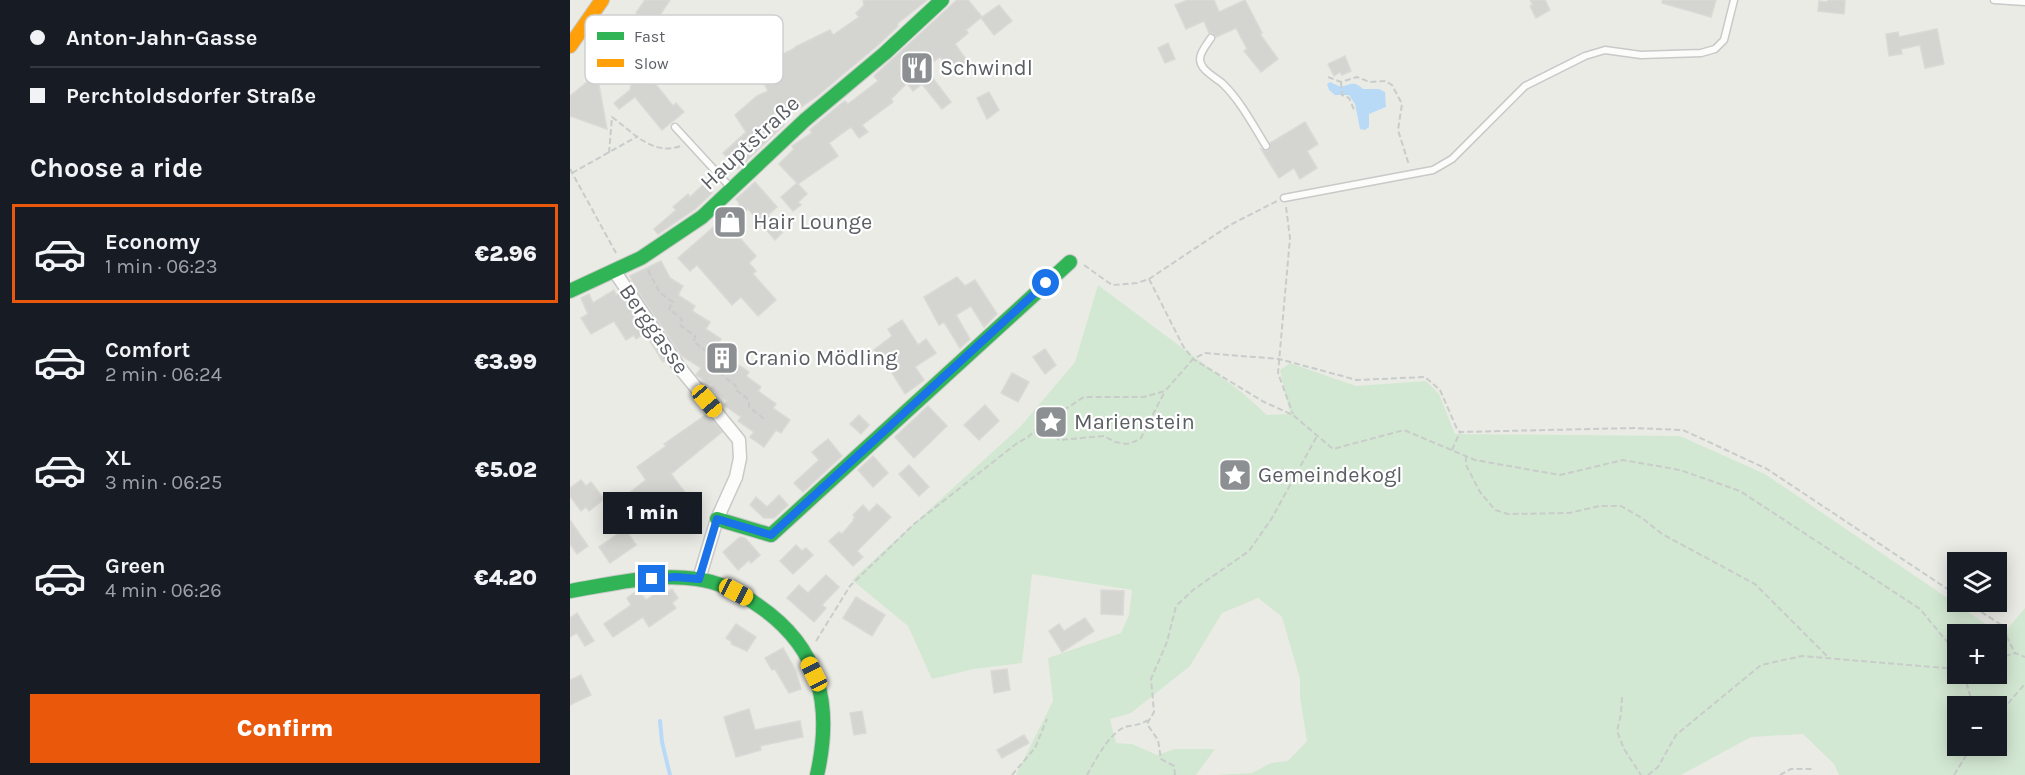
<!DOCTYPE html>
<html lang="en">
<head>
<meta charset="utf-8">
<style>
  body { margin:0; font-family:Karla,sans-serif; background:#20242c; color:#f1f3f6; height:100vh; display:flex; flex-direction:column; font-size:22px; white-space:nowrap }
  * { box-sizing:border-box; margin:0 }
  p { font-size:20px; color:#9ea1a6 }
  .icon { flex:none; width:33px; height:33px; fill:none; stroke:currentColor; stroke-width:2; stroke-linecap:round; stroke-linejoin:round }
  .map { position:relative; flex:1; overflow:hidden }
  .drawer { display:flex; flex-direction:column; background:#171b24; width:570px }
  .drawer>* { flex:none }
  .hud { display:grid; align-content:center; height:132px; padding:0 30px; background:#171b24 }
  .controls { position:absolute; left:1377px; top:552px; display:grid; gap:12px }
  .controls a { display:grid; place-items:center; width:60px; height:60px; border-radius:0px; background:#171b24; box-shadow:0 3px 15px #0003; font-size:30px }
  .end { position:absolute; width:27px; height:27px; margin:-14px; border:8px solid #1a73e8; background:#fff; box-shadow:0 0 0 3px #fff }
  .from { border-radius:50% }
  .bubble { position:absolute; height:42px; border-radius:0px; background:#171b24; box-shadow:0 3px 15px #0003; font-size:20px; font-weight:800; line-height:42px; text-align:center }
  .car { position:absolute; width:18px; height:36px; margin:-18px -9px; border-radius:8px; box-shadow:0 0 4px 2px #0007; background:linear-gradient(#f5c518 24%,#345 0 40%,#f5c518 0 76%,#345 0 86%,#f5c518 0) }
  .hud b { display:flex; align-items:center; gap:21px; height:57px; font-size:22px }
  .hud b+b { border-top:2px solid #363941 }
  .hud i { width:15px; height:15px; background:#f1f3f6 }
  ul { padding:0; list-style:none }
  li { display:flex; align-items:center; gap:18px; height:99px; margin:0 12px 9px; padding:0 18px; border:3px solid transparent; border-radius:0px }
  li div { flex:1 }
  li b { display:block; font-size:22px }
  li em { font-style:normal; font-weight:800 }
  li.selected { border-color:#ea580c }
  li>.icon { width:54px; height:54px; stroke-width:1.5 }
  h2 { padding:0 30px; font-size:27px; line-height:72px }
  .action { display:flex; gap:12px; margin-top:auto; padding:12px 30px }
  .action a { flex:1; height:69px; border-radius:0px; background:#ea580c; color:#fff; font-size:24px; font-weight:800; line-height:69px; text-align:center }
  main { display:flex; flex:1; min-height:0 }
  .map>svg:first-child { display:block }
</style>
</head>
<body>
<main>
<section class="drawer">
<div class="hud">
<b><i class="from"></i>Anton-Jahn-Gasse</b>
<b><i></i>Perchtoldsdorfer Straße</b>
</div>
<h2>Choose a ride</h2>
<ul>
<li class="selected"><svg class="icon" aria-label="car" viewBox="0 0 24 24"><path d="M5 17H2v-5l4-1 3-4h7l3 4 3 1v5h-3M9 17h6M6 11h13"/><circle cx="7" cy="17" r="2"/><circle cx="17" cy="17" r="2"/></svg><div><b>Economy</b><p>1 min · 06:23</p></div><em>€2.96</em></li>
<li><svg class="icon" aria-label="car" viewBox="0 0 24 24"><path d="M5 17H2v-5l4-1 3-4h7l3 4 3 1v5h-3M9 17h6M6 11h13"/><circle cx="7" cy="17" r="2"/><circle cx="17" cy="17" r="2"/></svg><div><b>Comfort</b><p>2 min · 06:24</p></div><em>€3.99</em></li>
<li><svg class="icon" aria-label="car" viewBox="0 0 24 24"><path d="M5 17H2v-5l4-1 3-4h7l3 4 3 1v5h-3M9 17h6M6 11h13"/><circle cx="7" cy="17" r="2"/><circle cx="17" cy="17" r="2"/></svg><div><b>XL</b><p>3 min · 06:25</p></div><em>€5.02</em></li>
<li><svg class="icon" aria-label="car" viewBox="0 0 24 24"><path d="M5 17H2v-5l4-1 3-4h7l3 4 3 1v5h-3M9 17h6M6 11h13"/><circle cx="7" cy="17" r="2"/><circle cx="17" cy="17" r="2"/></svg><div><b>Green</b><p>4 min · 06:26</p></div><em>€4.20</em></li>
</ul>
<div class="action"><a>Confirm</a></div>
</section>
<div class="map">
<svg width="1455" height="775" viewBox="0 0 1455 775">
  <rect width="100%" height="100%" fill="#ebebe6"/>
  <!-- green -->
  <path fill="#d3e8d2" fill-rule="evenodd" d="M528,285L674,394L697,415L720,414L710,370L720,363L786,386L856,381L869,394L885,434L1110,436L1195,474L1432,635L1455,608V775H1269L1264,764L1233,734L1181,737L1111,775H646L682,773L701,763L718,761L737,741L730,697V679L712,617L688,598L652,613L620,666L561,713L540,719L546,743L562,744L587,755L605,749H645L626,775H446L483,701L478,658L551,633L559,615L562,590L462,574L452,663L404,669L362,679L338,626L282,580L450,427L505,362ZM1388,634H1426V674H1388ZM1388,706H1426V746H1388Z"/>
  <!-- water -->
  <path fill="#b9daf7" d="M760,82L771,87C782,84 784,81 793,89H809L815,92L816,107L799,114V127L795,130L790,129L785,104L779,95H765L759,90L757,84Z"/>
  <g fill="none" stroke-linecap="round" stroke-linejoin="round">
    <!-- stream -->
    <path stroke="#b9daf7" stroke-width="4" d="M90,721L92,742L100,775"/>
  </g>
  <!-- building -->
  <g fill="#d4d4d1" stroke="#dad9d5" stroke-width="1.5">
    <path d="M75,0H100L83,25L66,13Z"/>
    <path d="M293,0H357L327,24L328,26L308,45L246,97L212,120L214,125L168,169L153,153L176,132L165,115L187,96L198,91L187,68L210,58L209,56L225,48V47L260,30L263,35L289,17L286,13L294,5Z"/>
    <path d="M387,0H398L412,17L396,30L398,33L385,44L398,62L384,73L370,57L355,68L381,102L372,109L352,84L343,91L337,83L321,99L323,102L292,125L298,132L289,138L281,127L259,143L268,156L228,184L237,194L228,202L231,205L223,211L211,197L227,183L209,164L224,149L222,146L242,133L240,130L267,107L275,101L278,104L308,81L304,76Z"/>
    <path d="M618,0H644L649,12L675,0L692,33L690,34L708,59L691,72L674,51L677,49L666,28L646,37L643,33H639L634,21L616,29L605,5Z"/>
    <path d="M960,0H975L980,10L966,18L960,6L963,5Z"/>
    <path d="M1093,0H1146L1141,17L1092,3Z"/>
    <path d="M1258,0H1275L1274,14L1248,11L1249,1L1257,2Z"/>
    <path d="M429,5L442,21L424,35L411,18Z"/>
    <path d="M1367,29L1374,64L1355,68L1350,45L1331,49L1332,54L1319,56L1316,34L1328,32L1329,37Z"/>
    <path d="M598,43L605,59L595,63L588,48Z"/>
    <path d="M775,56L781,71L772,75L770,72L764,76L758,64Z"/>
    <path d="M81,73L87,80L84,82L103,106L106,103L114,112L92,130L65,97L49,109L44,103L60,90L63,76L67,74L78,75Z"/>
    <path d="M27,74L37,129L0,116V96Z"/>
    <path d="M419,92L429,110L417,119L407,98Z"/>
    <path d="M735,122L748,144L737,151L747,168L730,179L724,168L709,178L691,149L696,151L699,150L700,143Z"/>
    <path d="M185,182L207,207L198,215L213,232L205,240L178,209L159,226L186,256L179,263L186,271L183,274L206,300L188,316L171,297L162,305L127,265L120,271L108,258L170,204L166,199Z"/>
    <path d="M134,184L142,193L125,209L88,234L84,229L106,210L103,207L118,194L120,197Z"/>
    <path d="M91,261L100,278L113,286L108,295L125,306L122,311L140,322L136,329L151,339L148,344L164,356L161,360L179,372L176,376L191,387L188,391L206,404L203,408L220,420L211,433L206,430L194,447L180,437L184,432L168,421L171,417L154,405L157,401L141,388L143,385L126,375L131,368L112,356L63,284L60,276Z"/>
    <path d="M387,277L395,286L405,280L427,314L414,327L401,306L386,315L400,339L390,348L374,322L369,325L354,297Z"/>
    <path d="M44,290L46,295L49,293L95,361L93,362L75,333L66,339L64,335L56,340L44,321L21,334L11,318L18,314L11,298L19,294L23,303Z"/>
    <path d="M332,320L348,345L356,339L366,353L345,367L354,380L335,394L321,371L318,372L304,350L322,336L318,329Z"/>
    <path d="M475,349L486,365L475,374L463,357Z"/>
    <path d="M442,373L459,382L448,402L431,393Z"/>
    <path d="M415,405L429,421L409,440L394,425Z"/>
    <path d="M358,406L377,426L344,458L325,437Z"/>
    <path d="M137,414L152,432L101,474L131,514L123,520L120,516L112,522L90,494L69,509L58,494L76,480L67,467L96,446L94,444Z"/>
    <path d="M289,415L299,425L291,434L280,424Z"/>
    <path d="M258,439L272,456L233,492L224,483L249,460L242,452Z"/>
    <path d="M303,456L318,473L303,487L288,470Z"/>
    <path d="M339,465L359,487L349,496L329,474Z"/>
    <path d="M11,480L16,486L21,482L34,499L19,511L16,507L11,511L0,496V488Z"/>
    <path d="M209,495L218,505L204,518H194L180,505L186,497L197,507Z"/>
    <path d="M307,504L321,517L287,551L293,557L283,566L259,541L269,532L272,534L284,520L283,519L285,517L283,515L293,505L299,512Z"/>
    <path d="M0,520L18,546L7,554L0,544Z"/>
    <path d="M55,529L66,545L40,563L29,547Z"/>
    <path d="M170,537L175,538L190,555L181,563L179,560L168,570L153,552Z"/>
    <path d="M226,545L232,551L236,548L243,555L223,574L210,561Z"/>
    <path d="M256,575L269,587L252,605L256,608L244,622L217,598L229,585L238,593Z"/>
    <path d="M102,589L108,598L102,603L106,608L79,627L73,617L43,637L34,624L61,605L57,598L68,590L76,600L89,591L92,596Z"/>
    <path d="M531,590L554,591L553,615L531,614Z"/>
    <path d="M286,597L315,615L302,636L273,618Z"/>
    <path d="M7,613L24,641L15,646L7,633L0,637V618Z"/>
    <path d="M515,618L524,631L492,652L479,631L489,624L494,631Z"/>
    <path d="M166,624L186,637L177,651L161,644L162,642L156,638Z"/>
    <path d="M213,648L225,669L231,689L219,693L205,669L202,670L195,658Z"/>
    <path d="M437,669L440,690L424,693L421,671Z"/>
    <path d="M11,675L21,695L0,705V680Z"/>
    <path d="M179,709L185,730L230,721L233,737L190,746L191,750L166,757L154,717Z"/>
    <path d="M292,711L296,733L284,735L280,713Z"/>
    <path d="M454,735L459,743L432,758L427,750Z"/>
  </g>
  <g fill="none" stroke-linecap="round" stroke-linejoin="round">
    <defs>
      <g id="lane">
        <path d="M1424,0L1455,2"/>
        <path d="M641,38C637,44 630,52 630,59C630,70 645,77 652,83C670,100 683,125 696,146"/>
        <path d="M105,127L162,189"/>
        <path d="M714,198L863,170L882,159L955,86L1015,56L1035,50L1071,55L1131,53L1145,49L1154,40L1164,0"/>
      </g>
      <path id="street" d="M45,272L109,367L169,440L170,458L166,477L147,519L129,579"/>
      <g id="fast">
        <path d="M0,291L71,258L132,217L235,120L315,53L372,0"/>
        <path d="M147,519L201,535L500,262"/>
        <path d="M0,591C42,584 84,573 127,579C149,582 171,593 189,606C250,648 263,705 247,775"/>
      </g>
      <path id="slow" d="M0,46L32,0"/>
    </defs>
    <!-- lane casing -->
    <use href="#lane" stroke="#c8c9c8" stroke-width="9"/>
    <!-- street casing -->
    <use href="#street" stroke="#c8c9c8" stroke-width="15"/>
    <!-- fast casing -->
    <use href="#fast" stroke="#c7c8c6" stroke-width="16"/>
    <!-- slow casing -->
    <use href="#slow" stroke="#c7c8c6" stroke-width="16"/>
    <!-- path -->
    <g stroke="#c8ccca" stroke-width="2" stroke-dasharray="6 3" stroke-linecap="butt">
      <path d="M758,77L771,82L787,77L800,82L815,81L822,85L832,104L828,130L839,165"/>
      <path d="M771,82L772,95L779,98L785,112"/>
      <path d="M39,153L42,117C64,133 82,156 111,146"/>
      <path d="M0,169L46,253"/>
      <path d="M2,173L68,136"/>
      <path d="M716,207L720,238L708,373L723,414"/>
      <path d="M514,265L542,285L567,283L579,279L660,225L707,201"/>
      <path d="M78,270L90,293L103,302L99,309L112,319L110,325L125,336L124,342L139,353L137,358L155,371L152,375L166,386L165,389L179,400V407L193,418V421"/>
      <path d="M579,279L613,346L623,359L694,402L723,415L763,449L834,430L905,460L990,475L1053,460L1110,470L1170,491L1350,609L1388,655"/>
      <path d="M477,420L483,435L489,440L534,436L545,442L557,444L566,441L571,438L577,426L595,391"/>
      <path d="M882,450L890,432"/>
      <path d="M896,456V465L910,492L925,510L938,514L999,513L1030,506H1051L1072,518L1092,534L1185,584L1259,658"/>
      <path d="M1396,602L1430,624L1445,653"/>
      <path d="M246,641L280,586L344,524L446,444L458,437L472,424L514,397H574L595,391L623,359L635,353L709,359L787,380L855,377L870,390L887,429L890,432L1065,428L1113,430L1197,469L1388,596"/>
      <path d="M1426,659L1445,653L1455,657"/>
      <path d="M1394,674L1403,706"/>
      <path d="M1052,697L1051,714L1047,731L1054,749L1071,775"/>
      <path d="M1426,717L1455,684"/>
      <path d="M442,775L465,748L477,719"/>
      <path d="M517,775C525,761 539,733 555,727C564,725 570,725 578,720"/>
      <path d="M605,775L604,766L591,759L588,740L577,724L584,712L581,679L597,642L606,606L623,590L679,551L702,518L747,436"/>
      <path d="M1078,775L1088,767L1106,735L1191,665L1232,656L1388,669"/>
      <path d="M1210,775L1221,769H1242"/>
      <path d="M1384,775L1402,746"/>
    </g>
    <!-- lane -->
    <use href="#lane" stroke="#fcfcfb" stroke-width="6"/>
    <!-- street -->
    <use href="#street" stroke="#fcfcfb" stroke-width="12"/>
    <!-- fast -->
    <use href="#fast" stroke="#30b455" stroke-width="14"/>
    <!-- slow -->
    <use href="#slow" stroke="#ff9f0a" stroke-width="14"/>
  </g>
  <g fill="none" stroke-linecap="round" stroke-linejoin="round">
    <!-- route -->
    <path stroke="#1a73e8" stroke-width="8" d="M82,579L106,577L129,579L147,519L201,535L476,283"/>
  </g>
  <!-- icons -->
  <defs>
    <symbol id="restaurant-square" viewBox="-11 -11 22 22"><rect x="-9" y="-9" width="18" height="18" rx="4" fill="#8d9092" stroke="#fff"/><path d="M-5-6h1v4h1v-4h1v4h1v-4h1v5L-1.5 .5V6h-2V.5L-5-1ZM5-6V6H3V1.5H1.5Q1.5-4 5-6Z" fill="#fff"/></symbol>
    <symbol id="shop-square" viewBox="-11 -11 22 22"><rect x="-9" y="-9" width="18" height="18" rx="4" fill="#8d9092" stroke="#fff"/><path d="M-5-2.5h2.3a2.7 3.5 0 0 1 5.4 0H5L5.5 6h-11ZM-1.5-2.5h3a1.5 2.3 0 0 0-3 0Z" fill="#fff"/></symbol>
    <symbol id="building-square" viewBox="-11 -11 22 22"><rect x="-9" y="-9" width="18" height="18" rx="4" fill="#8d9092" stroke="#fff"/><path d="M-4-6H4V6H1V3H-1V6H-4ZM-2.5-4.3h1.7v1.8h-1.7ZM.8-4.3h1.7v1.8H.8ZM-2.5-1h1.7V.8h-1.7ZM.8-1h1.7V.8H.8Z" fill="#fff"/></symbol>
    <symbol id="sight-square" viewBox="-11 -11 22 22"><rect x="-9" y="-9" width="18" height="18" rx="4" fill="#8d9092" stroke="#fff"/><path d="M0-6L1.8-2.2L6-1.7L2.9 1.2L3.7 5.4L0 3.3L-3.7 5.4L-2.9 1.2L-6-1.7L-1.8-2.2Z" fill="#fff"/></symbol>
  </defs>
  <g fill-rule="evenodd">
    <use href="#restaurant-square" x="328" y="49" width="38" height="38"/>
    <use href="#shop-square" x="141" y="203" width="38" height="38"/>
    <use href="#building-square" x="133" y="339" width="38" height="38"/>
    <use href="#sight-square" x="462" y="403" width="38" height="38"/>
    <use href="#sight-square" x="646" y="456" width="38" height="38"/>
  </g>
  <g text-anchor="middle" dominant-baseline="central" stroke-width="4.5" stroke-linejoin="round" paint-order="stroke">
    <!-- poi labels -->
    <g font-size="22" fill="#5b5f64" stroke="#fff" text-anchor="start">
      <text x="370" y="68">Schwindl</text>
      <text x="183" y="222">Hair Lounge</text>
      <text x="175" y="358">Cranio Mödling</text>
      <text x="504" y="422">Marienstein</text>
      <text x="688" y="475">Gemeindekogl</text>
    </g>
    <!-- street labels -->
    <g font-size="22" fill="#5b5f64" stroke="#fff">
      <text transform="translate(180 143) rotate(-43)">Hauptstraße</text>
      <text transform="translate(84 329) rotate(55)">Berggasse</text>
    </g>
  </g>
  <!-- legend -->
  <rect x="15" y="15" width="198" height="69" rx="9" fill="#fff" stroke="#cecfd0" stroke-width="1.5"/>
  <rect x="27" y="32" width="27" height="8" fill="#30b455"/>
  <rect x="27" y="59" width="27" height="8" fill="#ff9f0a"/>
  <g font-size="16" fill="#5b5f64">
    <text x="64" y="42">Fast</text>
    <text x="64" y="69">Slow</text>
  </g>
</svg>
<div class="controls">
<a><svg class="icon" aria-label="layers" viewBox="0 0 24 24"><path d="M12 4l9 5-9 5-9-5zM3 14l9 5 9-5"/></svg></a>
<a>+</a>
<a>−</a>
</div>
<i class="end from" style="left:476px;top:283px"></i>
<i class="end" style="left:82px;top:579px"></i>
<div class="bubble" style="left:33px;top:492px;width:99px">1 min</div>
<i class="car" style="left:137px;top:401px;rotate:140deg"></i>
<i class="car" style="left:166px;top:592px;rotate:118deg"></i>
<i class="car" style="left:244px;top:674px;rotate:334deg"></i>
</div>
</main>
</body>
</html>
